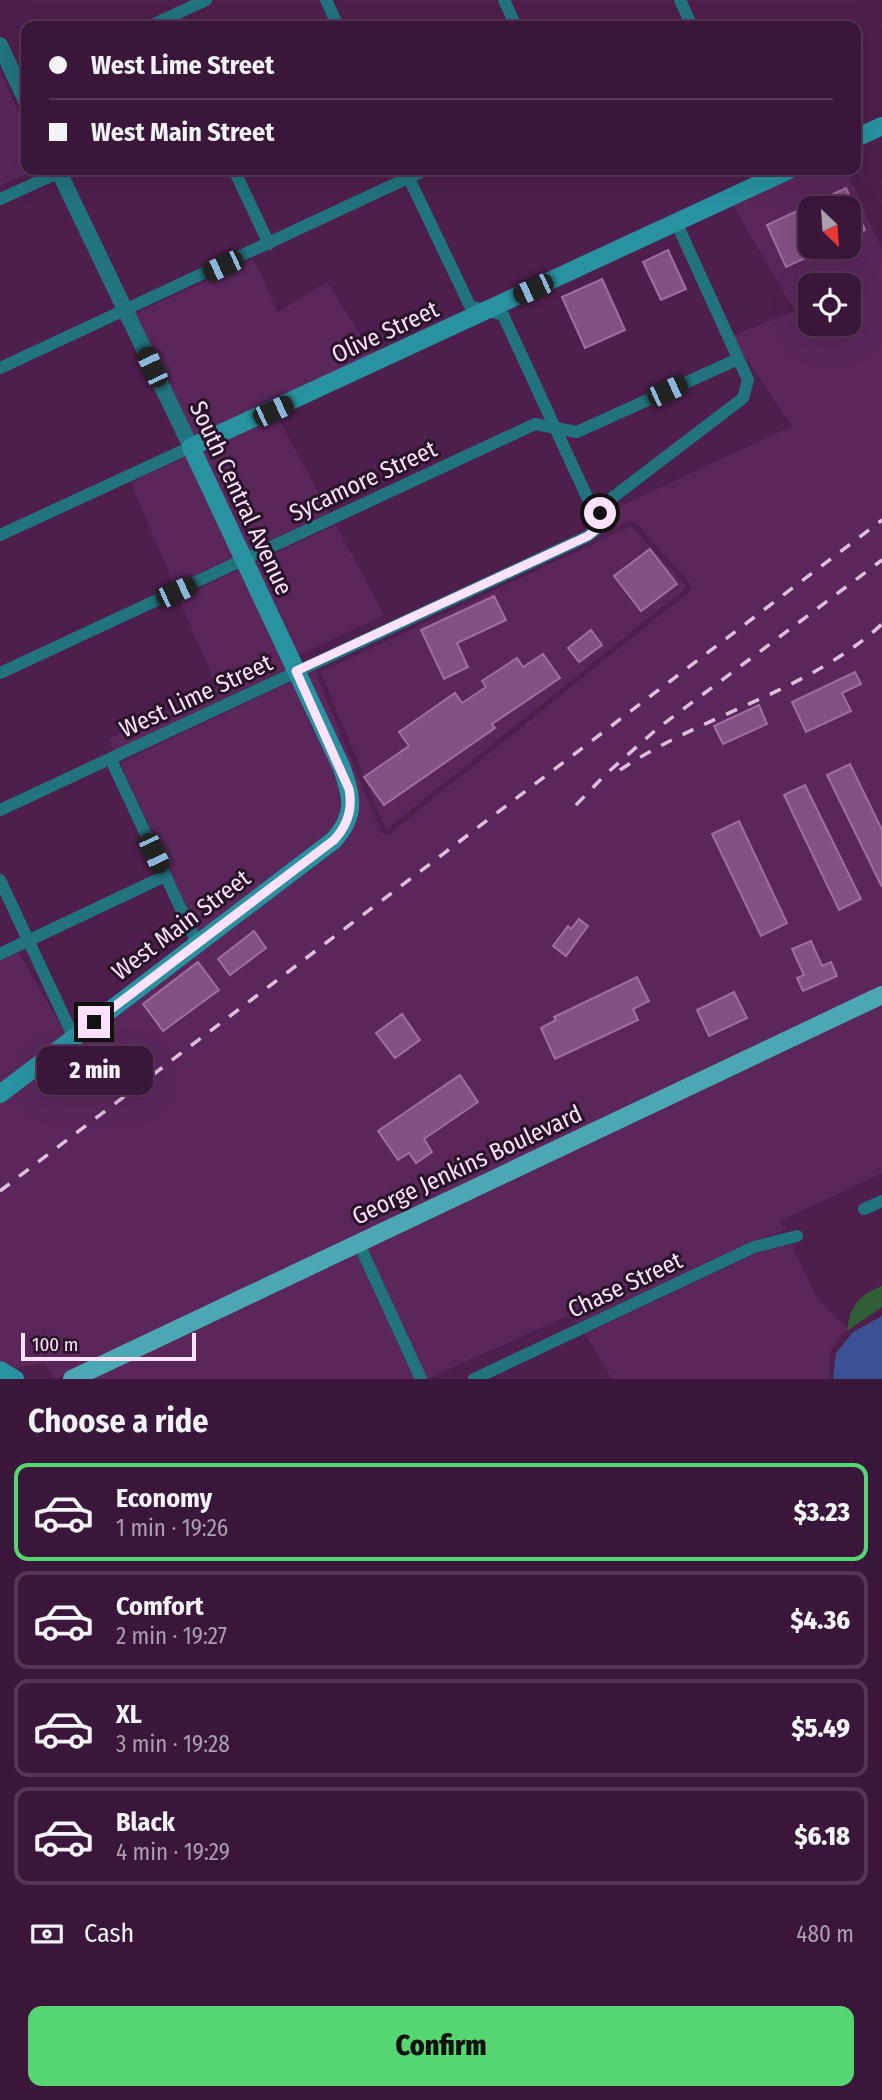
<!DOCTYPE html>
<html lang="en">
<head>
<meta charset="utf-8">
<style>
  body { margin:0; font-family:"Fira Sans Condensed",sans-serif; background:#452445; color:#f1f3f6; height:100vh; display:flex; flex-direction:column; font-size:26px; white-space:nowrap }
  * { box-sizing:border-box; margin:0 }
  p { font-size:23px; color:#ab9faf }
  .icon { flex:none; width:38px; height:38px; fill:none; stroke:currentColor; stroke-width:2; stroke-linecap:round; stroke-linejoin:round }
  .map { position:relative; height:1379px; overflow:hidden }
  .side { display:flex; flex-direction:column; background:#3a173a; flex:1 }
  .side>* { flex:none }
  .guide { position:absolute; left:21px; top:21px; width:840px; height:154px; border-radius:14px; box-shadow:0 7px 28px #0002,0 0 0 2px #543654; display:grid; align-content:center; height:154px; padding:0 28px; background:#3a173a }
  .needle { width:46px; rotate:155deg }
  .buttons { position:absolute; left:798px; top:196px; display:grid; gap:14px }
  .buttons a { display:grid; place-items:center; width:63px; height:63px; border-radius:14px; background:#3a173a; box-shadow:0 7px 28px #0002,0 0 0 2px #543654; font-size:35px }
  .scale { position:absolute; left:21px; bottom:18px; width:175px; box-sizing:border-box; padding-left:7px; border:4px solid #fee1fd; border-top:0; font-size:19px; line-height:24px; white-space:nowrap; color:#fee1fd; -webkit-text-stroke:5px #281428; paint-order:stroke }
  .end { position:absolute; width:32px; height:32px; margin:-16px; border:9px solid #fee1fd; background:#111; box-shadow:0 0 0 4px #111 }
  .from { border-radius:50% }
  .bubble { position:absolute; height:49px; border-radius:14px; background:#3a173a; box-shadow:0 7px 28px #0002,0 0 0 2px #543654; font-size:23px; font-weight:800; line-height:49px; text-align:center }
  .car { position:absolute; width:21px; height:42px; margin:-21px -10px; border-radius:9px; box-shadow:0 0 5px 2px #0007; background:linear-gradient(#222 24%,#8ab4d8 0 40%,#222 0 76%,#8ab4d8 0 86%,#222 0) }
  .guide b { display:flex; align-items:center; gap:24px; height:66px; font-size:26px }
  .guide b+b { border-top:2px solid #543654 }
  .guide i { width:18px; height:18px; background:#f1f3f6 }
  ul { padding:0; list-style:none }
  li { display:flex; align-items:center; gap:21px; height:98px; margin:0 14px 10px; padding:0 14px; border:4px solid #543654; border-radius:14px }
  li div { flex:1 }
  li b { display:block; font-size:26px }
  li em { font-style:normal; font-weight:800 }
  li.on { border-color:#56d671 }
  li>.icon { width:63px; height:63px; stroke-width:1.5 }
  h2 { padding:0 28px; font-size:32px; line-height:84px }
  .pay { display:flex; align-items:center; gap:18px; height:77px; padding:0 28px; font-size:26px }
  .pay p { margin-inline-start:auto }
  .primary-button { display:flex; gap:14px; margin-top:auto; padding:14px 28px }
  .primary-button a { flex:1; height:80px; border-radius:14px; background:#56d671; color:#111; font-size:28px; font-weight:800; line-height:80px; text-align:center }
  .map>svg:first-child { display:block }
</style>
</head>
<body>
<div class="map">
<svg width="882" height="1379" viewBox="0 0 882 1379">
  <rect width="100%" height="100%" fill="#4e1f4d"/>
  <!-- built -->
  <g fill="#5b275b" fill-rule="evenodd">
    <path d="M0,72L26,128V170H35L0,186Z"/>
    <path d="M805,170H846L882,249V988L56,1379L44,1363L10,1369L0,1363V1102L354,821L305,675L316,670V674L381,832L387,836L691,590L690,583L634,521H629L602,534L606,528L607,515L610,511L792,426L741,351L734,335L795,311L732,204ZM810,208H849V247H810ZM810,285H849V324H810Z"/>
    <path d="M253,259L278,312L327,282L374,356L193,438L134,314Z"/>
    <path d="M277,416L329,513L246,551L199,451Z"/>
    <path d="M188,456L235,557L174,585L131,482Z"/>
    <path d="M336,525L384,615L297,656L252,564Z"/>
    <path d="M631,526L687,587L386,830L321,672Z"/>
    <path d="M241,569L288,668L114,751L109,739L217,688L179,598Z"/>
    <path d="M294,680L343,790L344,811L330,835L199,933L120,763Z"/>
    <path d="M19,953L66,1035L0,1085V961Z"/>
    <path d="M882,1003V1173L780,1221L785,1231L751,1241L577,1323L572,1314L427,1379L367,1247Z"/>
    <path d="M791,1244L817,1298L847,1329L831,1350L828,1379H612L585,1334L757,1253Z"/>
    <path d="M356,1252L414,1379H89Z"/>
  </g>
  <!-- green -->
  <path fill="#305e38" d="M882,1286V1307L847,1331C850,1305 859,1295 882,1286Z"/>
  <!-- water -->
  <path fill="#3b5194" d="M882,1316V1379H833L836,1353L853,1332Z"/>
  <!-- building -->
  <g fill="#835182" stroke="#a26ea1" stroke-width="2">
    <path d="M846,188L865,230L849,238V208H810V247H829L786,267L767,225Z"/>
    <path d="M668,250L686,289L661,300L643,262Z"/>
    <path d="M602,279L625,330L585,348L562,297Z"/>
    <path d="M650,549L677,584L641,611L614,576Z"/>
    <path d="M494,596L506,620L457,643L468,667L444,679L421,630Z"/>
    <path d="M591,630L602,645L579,662L568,648Z"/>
    <path d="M543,654L560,678L492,724L495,728L384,805L364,777L409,746L399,732L455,693L462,703L486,687L482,681L517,658L523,667Z"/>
    <path d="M855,672L861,684L842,693L851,711L806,732L792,702Z"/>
    <path d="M759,705L767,724L723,744L714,726Z"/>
    <path d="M850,764L882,830V887L827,775Z"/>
    <path d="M805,785L861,899L839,910L784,795Z"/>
    <path d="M739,821L787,923L761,936L712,834Z"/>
    <path d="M579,919L588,926L566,956L553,946L568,926L571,929Z"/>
    <path d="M254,931L266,948L230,975L218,959Z"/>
    <path d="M811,941L822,966L831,962L837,976L803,991L797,978L804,975L792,949Z"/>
    <path d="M198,962L219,990L163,1031L143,1004Z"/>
    <path d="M637,977L649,1001L633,1009L638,1020L555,1059L541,1028L556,1020L554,1017Z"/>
    <path d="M734,992L747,1018L709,1036L697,1010Z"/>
    <path d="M402,1014L420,1040L395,1058L376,1033Z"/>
    <path d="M460,1075L478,1102L424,1139L432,1152L416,1163L409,1153L398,1160L378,1131Z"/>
  </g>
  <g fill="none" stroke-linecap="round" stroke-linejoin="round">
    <!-- minor -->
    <g stroke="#21737e" stroke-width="12">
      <path d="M326,0L338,26"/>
      <path d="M504,0L516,26"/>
      <path d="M680,0L692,26"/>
      <path d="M150,26L206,0"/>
      <path d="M234,170L269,244"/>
      <path d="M405,170L470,306L503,315L587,497L600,513"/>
      <path d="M0,199L60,172"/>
      <path d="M0,368L425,170"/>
      <path d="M0,535L191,447"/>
      <path d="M0,673L535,424L577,432L738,359"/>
      <path d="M111,760L197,943"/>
      <path d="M0,810L588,536C597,529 604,525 600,513L612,498L743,398L748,380L676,222"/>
      <path d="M0,880L74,1038"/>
      <path d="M0,954L165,876"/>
      <path d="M864,1209L882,1201"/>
      <path d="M359,1244L421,1379"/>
      <path d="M474,1379L754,1247L797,1236"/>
    </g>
    <!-- tertiary -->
    <g stroke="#21737e" stroke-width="16">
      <path d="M0,45L26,101"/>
      <path d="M58,170L191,447"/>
    </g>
    <!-- secondary -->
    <g stroke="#2892a0" stroke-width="18">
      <path d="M856,138L882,126"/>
      <path d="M0,1094L334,840C357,814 352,796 341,766L191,447L789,170"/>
      <path d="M0,1370L15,1379"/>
    </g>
    <!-- primary -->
    <path stroke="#4ca7b4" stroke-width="18" d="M72,1379L882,995"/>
    <!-- rail -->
    <g stroke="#debddd" stroke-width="3.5" stroke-dasharray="12 12" stroke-linecap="butt">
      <path d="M620,770C701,715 810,691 882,624"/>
      <path d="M576,805L606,774L658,728L882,560"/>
      <path d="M0,1191L882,520"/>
    </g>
  </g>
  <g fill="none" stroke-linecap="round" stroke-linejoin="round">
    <!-- route -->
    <path stroke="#fee1fd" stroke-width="9" d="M94,1022L334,840C348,825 353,809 349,789L296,671L588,536L600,526V513"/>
  </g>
  <g text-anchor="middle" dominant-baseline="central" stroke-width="6" stroke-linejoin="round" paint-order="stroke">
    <!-- street labels -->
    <g font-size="24" fill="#fee1fd" stroke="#281428">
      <text transform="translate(385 332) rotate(-25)">Olive Street</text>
      <text transform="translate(363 481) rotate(-25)">Sycamore Street</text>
      <text transform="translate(241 498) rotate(65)">South Central Avenue</text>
      <text transform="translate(196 696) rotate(-25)">West Lime Street</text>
      <text transform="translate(181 925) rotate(-37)">West Main Street</text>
      <text transform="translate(467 1165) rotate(-25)">George Jenkins Boulevard</text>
      <text transform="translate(625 1285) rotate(-25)">Chase Street</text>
    </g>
  </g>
</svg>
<div class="buttons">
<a><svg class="needle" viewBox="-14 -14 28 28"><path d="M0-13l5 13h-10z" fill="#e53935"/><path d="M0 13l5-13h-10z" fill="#ab9faf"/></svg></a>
<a><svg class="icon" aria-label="locate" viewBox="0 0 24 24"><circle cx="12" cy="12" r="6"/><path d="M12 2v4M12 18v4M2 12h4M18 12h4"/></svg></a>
</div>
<div class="scale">100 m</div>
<i class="end from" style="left:600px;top:513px"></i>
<i class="end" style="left:94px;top:1022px"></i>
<div class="bubble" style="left:37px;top:1046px;width:116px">2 min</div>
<i class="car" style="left:223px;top:266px;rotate:245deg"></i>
<i class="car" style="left:533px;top:289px;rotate:245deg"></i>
<i class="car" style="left:152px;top:367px;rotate:335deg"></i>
<i class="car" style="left:667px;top:391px;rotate:65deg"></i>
<i class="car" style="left:273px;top:411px;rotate:65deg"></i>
<i class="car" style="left:176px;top:592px;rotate:65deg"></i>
<i class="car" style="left:154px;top:853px;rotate:155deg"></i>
<div class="guide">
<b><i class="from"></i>West Lime Street</b>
<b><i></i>West Main Street</b>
</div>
</div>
<section class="side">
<h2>Choose a ride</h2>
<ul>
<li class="on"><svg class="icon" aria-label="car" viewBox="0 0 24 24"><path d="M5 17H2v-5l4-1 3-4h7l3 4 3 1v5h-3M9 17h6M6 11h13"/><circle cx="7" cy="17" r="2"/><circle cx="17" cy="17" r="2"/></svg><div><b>Economy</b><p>1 min · 19:26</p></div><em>$3.23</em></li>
<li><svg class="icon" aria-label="car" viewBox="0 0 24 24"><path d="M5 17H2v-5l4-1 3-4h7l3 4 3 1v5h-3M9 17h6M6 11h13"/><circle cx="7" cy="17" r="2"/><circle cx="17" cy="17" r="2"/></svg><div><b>Comfort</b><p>2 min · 19:27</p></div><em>$4.36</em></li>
<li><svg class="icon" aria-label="car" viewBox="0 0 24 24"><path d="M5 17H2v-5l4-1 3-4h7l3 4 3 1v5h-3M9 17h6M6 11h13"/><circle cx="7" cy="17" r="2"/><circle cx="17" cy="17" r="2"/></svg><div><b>XL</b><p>3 min · 19:28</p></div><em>$5.49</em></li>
<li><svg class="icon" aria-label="car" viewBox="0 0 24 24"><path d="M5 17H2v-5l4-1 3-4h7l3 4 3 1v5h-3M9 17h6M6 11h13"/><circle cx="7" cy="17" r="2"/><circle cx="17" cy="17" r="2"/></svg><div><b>Black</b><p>4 min · 19:29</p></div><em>$6.18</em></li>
</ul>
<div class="pay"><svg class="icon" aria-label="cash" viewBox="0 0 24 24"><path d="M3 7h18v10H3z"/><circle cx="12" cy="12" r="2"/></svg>Cash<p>480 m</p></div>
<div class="primary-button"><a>Confirm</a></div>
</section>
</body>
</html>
